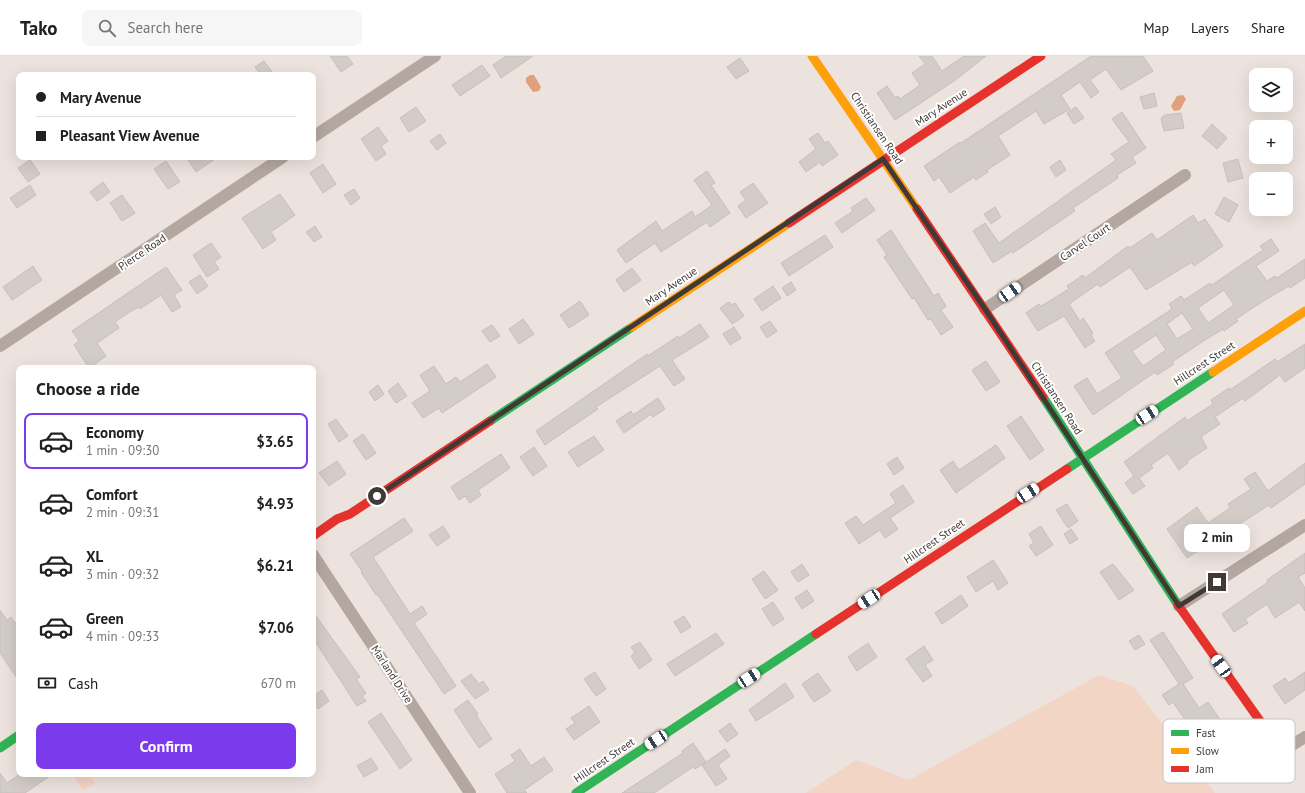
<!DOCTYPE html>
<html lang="en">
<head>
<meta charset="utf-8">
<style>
  body { margin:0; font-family:"PT Sans",sans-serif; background:#f6f6f6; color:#202124; height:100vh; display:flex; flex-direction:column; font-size:15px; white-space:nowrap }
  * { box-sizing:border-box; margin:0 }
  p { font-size:13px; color:#757577 }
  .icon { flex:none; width:22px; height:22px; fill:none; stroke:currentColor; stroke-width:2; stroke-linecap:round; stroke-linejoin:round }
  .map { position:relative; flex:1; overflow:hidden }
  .drawer { position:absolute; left:16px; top:309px; width:300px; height:412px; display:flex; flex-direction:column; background:#fff; border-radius:8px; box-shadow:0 4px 16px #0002 }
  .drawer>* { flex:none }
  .top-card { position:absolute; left:16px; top:16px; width:300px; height:88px; border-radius:8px; box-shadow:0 4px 16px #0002; display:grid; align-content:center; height:88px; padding:0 20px; background:#fff }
  .fabs { position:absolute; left:1249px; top:12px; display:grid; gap:8px }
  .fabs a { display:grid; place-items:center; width:44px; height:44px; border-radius:8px; background:#fff; box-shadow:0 4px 16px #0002; font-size:20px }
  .end { position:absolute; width:18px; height:18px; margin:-9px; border:5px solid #403936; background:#fff; box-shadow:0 0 0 2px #fff }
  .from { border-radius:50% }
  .bubble { position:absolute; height:28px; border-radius:8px; background:#fff; box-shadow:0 4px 16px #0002; font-size:13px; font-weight:700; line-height:28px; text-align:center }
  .car { position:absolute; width:12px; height:24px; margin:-12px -6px; border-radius:5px; box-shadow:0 0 3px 1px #0007; background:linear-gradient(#fff 24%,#345 0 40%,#fff 0 76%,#345 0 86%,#fff 0) }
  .top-card b { display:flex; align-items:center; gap:14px; height:38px; font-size:15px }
  .top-card b+b { border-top:1px solid #e0e0e0 }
  .top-card i { width:10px; height:10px; background:#202124 }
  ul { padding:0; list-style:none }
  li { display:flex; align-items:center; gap:12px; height:56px; margin:0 8px 6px; padding:0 12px; border:2px solid transparent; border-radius:8px }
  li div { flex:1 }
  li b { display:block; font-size:15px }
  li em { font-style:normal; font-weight:700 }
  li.active { border-color:#7c3aed }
  li>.icon { width:36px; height:36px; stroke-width:1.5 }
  h2 { padding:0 20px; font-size:18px; line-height:48px }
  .pay { display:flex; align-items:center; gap:10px; height:44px; padding:0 20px; font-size:15px }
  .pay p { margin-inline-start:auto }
  .cta { display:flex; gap:8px; margin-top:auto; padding:8px 20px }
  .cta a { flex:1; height:46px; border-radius:8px; background:#7c3aed; color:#fff; font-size:16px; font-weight:700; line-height:46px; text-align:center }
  header { display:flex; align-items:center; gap:24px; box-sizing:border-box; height:56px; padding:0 20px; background:#fff; border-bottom:1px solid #e0e0e0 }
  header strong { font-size:19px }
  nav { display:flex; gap:22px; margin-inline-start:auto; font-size:14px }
  .search { width:280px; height:36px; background:#f6f6f6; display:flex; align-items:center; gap:10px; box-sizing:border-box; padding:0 14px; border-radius:8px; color:#757577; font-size:15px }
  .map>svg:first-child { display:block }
</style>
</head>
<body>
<header>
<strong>Tako</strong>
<div class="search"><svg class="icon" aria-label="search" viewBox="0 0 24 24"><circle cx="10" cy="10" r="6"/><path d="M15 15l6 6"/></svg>Search here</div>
<nav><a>Map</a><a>Layers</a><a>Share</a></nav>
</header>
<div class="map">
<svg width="1305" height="737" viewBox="0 0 1305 737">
  <rect width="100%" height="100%" fill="#ede3de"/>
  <!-- green -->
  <g fill="#f3d5c5">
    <path d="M1099,619L1133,630L1215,737H806L856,704L909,724Z"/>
    <path d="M72,718H88L95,727L83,735Z"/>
  </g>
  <!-- water -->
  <g fill="#e0a07b">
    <path d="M530,19H534L541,31L539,35L533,36L526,26V22Z"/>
    <path d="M1183,39L1186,43L1180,54L1174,55L1171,50L1177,40Z"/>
  </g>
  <!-- building -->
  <g fill="#d3ccc7" stroke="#c7bfbb" fill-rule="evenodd">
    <path d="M330,0H347L353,8L341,16Z"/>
    <path d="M506,0H533L501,22L493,9Z"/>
    <path d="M919,0H932L942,15L964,0H986L954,25L895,64L877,37L887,30L895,42L898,40L900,43L920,29L912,17L925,8Z"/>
    <path d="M1091,0H1143L1153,15L1121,34L1106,13L1090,24L1099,36L1091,42L1080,26L1061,39L1070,53L1044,68L1036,55L998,80L1010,99L987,114L988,116L976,124L974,121L950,137L939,121L934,125L924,110L960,86L961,87Z"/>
    <path d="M740,2L749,15L736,23L727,11Z"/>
    <path d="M264,5L272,16L267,19H261L255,11Z"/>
    <path d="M482,9L490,20L460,40L452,29Z"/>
    <path d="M1154,37L1157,50L1144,53L1140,41Z"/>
    <path d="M416,51L426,65L409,76L400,62Z"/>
    <path d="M1076,51L1084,62L1074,68L1067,57Z"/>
    <path d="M1122,56L1146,92L1132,101L1136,107L1117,119L1118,122L1073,152L1075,155L1013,197L1012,195L993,207L973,175L985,167L999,187L1116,104L1111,98L1129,86L1112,63Z"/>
    <path d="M1181,57L1184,72L1164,75L1161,62L1165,59Z"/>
    <path d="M1212,68L1227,82L1217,93L1202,80Z"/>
    <path d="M378,71L388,85L381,90L386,98L376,105L361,83Z"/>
    <path d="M818,77L825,87L828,85L838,99L822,110L820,106L806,116L799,106L816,93L809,83Z"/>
    <path d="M440,78L446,87L437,94L430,85Z"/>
    <path d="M186,101H218L196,116Z"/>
    <path d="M1238,103L1243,122L1228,126L1223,107Z"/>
    <path d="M30,104L40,118L28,126L18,112Z"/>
    <path d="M1060,104L1066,114L1056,121L1050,111Z"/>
    <path d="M166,105L180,126L168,133L154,113Z"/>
    <path d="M323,108L336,128L323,137L310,117Z"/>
    <path d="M707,115L715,127L711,129L730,157L710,171L707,166L661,196L655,187L626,207L617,194L656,165L662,175L692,155L695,161L712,149L694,124Z"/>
    <path d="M103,126L110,136L97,145L90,136Z"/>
    <path d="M753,127L768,147L746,162L738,150L746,144L740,136Z"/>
    <path d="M30,129L36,139L17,152L10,142Z"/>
    <path d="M354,133L360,142L351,149L344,139Z"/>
    <path d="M280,138L295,159L271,176L276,184L263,193L242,162Z"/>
    <path d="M122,139L135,157L122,165L110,147Z"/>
    <path d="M1224,141L1238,149L1229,166L1215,158Z"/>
    <path d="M866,142L875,154L842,177L835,167L853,155L851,152Z"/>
    <path d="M995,151L1001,161L991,168L984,158Z"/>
    <path d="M1193,159L1198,167L1205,163L1223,190L1194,210L1192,206L1146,234L1130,211L1100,231L1098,228L1069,248L1080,265L1083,262L1093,277L1091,279L1095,285L1085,292L1064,260L1038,275L1026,257L1039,248L1041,250L1069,233L1067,230L1083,219L1085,222L1128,190L1130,192L1152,177L1157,184Z"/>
    <path d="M315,170L322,181L314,186L306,176Z"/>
    <path d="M891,174L934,240L938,237L946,250L941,254L953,271L941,279L931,263L928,264L914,242L912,243L884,201L887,199L877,184Z"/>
    <path d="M825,179L833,191L789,220L781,207Z"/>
    <path d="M1271,183L1279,195L1256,210L1267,225L1275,220L1277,222L1305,203V222L1290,232L1289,230L1265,244L1236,263L1238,265L1224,275L1223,273L1202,286L1172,306L1174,308L1157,319L1155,316L1093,359L1074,330L1087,322L1097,338L1122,322L1105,297L1172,253L1169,248L1181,240L1184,244L1210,227L1212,229L1263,194L1260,190ZM1224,234L1234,249L1208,267L1198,252ZM1182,257L1193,273L1177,283L1167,268ZM1156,279L1166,294L1143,310L1132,295Z"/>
    <path d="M211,187L221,201L214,206L219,213L207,221L193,199Z"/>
    <path d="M33,210L42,224L12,244L3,231Z"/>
    <path d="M166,211L182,234L174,239L181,251L172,256L161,239L140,253L139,251L131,255L115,266L119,272L97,287L106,300L89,312L74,289L79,285L72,275Z"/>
    <path d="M632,212L641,224L624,236L616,224Z"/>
    <path d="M200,219L208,230L197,238L189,226Z"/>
    <path d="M791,226L796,234L787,240L782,232Z"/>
    <path d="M773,230L781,242L762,255L754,243Z"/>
    <path d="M580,245L589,259L569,272L560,259Z"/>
    <path d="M729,246L732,249L735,247L744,260L732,268L720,252Z"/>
    <path d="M523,263L534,278L519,288L509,273Z"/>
    <path d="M770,265L777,275L767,282L760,271Z"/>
    <path d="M700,268L709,281L672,304L685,323L674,330L660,310L596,351L598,353L545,389L536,375L647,298L648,300L678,280L679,282Z"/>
    <path d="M492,269L500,280L490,286L482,275Z"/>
    <path d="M734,271L741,282L730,289L723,278Z"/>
    <path d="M1305,288V312L1285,326L1280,319L1245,345L1243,342L1215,361L1220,368L1201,381L1207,392L1187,405L1188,407L1179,414L1168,397L1151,409L1153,412L1139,422L1145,430L1133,438L1125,427L1134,420L1124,406L1185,361L1187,365L1213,348L1211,344L1229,332L1230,334L1275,303L1277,306Z"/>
    <path d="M986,305L1000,326L986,335L972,314Z"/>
    <path d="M487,308L496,321L442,357L439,352L423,362L412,347L430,335L420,319L434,310L446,328L456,321L460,326Z"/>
    <path d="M398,327L407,340L396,347L388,335Z"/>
    <path d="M378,329L384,338L375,345L369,336Z"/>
    <path d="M658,342L665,353L653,361L651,358L624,377L616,365L631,355L633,359Z"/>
    <path d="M1021,360L1044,394L1030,404L1007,370Z"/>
    <path d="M336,363L348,380L339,386L328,368Z"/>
    <path d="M363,378L376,397L366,404L353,385Z"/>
    <path d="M594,380L604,394L578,411L568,396Z"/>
    <path d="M996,389L1005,402L956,437L940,414L953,405L959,414Z"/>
    <path d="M534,391L547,410L533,420L520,401Z"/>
    <path d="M501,398L510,412L478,434L481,439L470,447L465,440L459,444L451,431Z"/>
    <path d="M897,401L904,412L894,419L887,408Z"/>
    <path d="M337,405L346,418L329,430L319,417Z"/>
    <path d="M1305,407V428L1271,452L1269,449L1187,502L1167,473L1197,451L1208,467L1230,452L1228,448L1251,433L1244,423L1255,416L1268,435Z"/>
    <path d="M903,429L914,446L890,462L898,473L885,482L880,474L859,488L845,467L856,460L863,469L896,447L890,438Z"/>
    <path d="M1067,448L1078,465L1068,472L1056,454Z"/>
    <path d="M404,462L413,475L373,501L410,558L422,550L427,558L414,567L456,630L444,638L377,538L376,539L361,516L362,515L350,498Z"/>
    <path d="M443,470L450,481L437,490L429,479Z"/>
    <path d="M1041,470L1053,489L1036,500L1029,490L1034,487L1029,478Z"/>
    <path d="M1071,473L1078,483L1070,488L1064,478Z"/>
    <path d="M1305,497V517L1298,521L1305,532V555L1299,546L1275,562L1267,548L1245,563L1248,567L1234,576L1222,558L1268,526L1267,524Z"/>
    <path d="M993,504L1008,527L998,534L993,525L976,536L967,521Z"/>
    <path d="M802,508L809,519L798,526L791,516Z"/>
    <path d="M1113,508L1134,534L1119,544L1100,516Z"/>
    <path d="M764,515L778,534L765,543L752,523Z"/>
    <path d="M807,534L814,545L802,553L795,542Z"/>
    <path d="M961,539L968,550L942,568L935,557Z"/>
    <path d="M773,546L784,563L773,570L762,553Z"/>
    <path d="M0,554L7,564L11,561L19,573V625L0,597Z"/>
    <path d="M313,556L360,621L356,623L366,637L362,640L366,645L357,650L313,582Z"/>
    <path d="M684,560L691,571L681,577L674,566Z"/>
    <path d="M1163,576L1193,622L1183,628L1199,652L1208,646L1236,687L1207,706L1198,693L1207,688L1192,666L1188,668L1173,646L1169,649L1162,639L1179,628L1150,584Z"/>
    <path d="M716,577L724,588L675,620L667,608Z"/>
    <path d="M1139,579L1145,588L1135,594L1129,585Z"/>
    <path d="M640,586L652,604L639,613L631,600L635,597L631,591Z"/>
    <path d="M868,587L877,601L857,615L848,601Z"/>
    <path d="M924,590L933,604L925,609L932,620L923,626L906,603Z"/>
    <path d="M595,616L606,633L596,640L584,623Z"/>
    <path d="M1305,616V634L1285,648L1273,630L1285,622L1289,627Z"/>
    <path d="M818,617L831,635L814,646L802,628Z"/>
    <path d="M471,618L479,628L483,625L489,634L475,643L461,625Z"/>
    <path d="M785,627L794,641L756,665L749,654Z"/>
    <path d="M322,634L329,645L318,653L313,646V640Z"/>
    <path d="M468,644L478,658L476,659L492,683L479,692L454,654Z"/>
    <path d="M589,650L600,666L574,684L566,673L575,667L571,662Z"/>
    <path d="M381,657L412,704L400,713L368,666Z"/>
    <path d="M730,667L738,678L727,686L719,675Z"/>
    <path d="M693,687L706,706L695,713L693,711L654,737H622L683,697L682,695Z"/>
    <path d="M520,693L531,710L544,701L553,714L524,734L527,737H507L495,718L515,705L511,699Z"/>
    <path d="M725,693L730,700L718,709L727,723L716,730L702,709Z"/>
    <path d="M371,702L378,713L364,721L357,710Z"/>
    <path d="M0,717L7,727L20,718H53L25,737H0Z"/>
  </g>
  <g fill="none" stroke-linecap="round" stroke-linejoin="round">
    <!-- street -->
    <g stroke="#b4a7a1" stroke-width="12">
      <path d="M313,81L435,0"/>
      <path d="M985,253L1185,119"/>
      <path d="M0,290L283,101"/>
      <path d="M313,499L470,737"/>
      <path d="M1179,550L1305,469"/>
      <path d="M1242,721L1305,681"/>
    </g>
    <!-- fast -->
    <g stroke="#30b455" stroke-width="9">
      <path d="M1043,341L1178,549"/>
      <path d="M490,365L632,271"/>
      <path d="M1067,413L1213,316"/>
      <path d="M0,692L19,679"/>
      <path d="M576,737L816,578"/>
    </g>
    <!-- slow -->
    <g stroke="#ff9f0a" stroke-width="9">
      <path d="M812,0L917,153"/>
      <path d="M632,271L789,167"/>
      <path d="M1213,316L1305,255"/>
    </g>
    <!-- jam -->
    <g stroke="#e5322d" stroke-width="9">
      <path d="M917,153L1043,341"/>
      <path d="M789,167L1041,0"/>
      <path d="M313,480L337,463L350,458L490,365"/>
      <path d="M1178,549L1282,696"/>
      <path d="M816,578L1067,413"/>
    </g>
  </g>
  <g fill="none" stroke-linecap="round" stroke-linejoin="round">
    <!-- route -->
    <path stroke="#403936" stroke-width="5" d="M377,440L883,103L985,253L1179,550L1217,526"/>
  </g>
  <g text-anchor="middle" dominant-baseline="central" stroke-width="4" stroke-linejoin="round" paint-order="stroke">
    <!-- street labels -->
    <g font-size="11" fill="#403936" stroke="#fff">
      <text transform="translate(941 51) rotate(-33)">Mary Avenue</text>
      <text transform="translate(877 72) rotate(56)">Christiansen Road</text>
      <text transform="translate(1085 186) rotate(-34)">Carvel Court</text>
      <text transform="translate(142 196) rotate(-34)">Pierce Road</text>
      <text transform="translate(671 230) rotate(-34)">Mary Avenue</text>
      <text transform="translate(1204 307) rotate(-33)">Hillcrest Street</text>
      <text transform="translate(1057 342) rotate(57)">Christiansen Road</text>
      <text transform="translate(934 485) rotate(-34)">Hillcrest Street</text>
      <text transform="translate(392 618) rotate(57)">Marland Drive</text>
      <text transform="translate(604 704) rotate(-34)">Hillcrest Street</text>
    </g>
  </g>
  <!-- legend -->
  <rect x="1163" y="663" width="132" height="64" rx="6" fill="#fff" stroke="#c6c4c3" stroke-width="1"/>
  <rect x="1171" y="674" width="18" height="6" fill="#30b455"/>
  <rect x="1171" y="692" width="18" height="6" fill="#ff9f0a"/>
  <rect x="1171" y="710" width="18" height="6" fill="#e5322d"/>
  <g font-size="11" fill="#403936">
    <text x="1196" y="681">Fast</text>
    <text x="1196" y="699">Slow</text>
    <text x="1196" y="717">Jam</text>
  </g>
</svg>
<div class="fabs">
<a><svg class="icon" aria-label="layers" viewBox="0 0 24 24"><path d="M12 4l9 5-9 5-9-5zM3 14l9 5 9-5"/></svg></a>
<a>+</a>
<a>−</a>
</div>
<i class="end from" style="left:377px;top:440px"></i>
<i class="end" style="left:1217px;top:526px"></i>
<div class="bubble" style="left:1184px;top:468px;width:66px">2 min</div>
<i class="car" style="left:1010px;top:236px;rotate:56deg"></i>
<i class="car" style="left:1147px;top:359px;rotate:57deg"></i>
<i class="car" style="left:1028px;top:437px;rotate:57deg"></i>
<i class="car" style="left:869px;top:543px;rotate:237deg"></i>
<i class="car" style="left:1221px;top:610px;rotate:325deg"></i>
<i class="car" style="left:749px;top:622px;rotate:57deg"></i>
<i class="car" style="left:656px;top:684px;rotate:237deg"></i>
<div class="top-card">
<b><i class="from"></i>Mary Avenue</b>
<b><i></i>Pleasant View Avenue</b>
</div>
<section class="drawer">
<h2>Choose a ride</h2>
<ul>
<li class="active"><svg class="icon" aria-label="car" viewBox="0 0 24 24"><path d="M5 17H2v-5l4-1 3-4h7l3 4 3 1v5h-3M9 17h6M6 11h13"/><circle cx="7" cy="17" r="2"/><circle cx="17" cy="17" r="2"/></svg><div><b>Economy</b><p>1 min · 09:30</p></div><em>$3.65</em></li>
<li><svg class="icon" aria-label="car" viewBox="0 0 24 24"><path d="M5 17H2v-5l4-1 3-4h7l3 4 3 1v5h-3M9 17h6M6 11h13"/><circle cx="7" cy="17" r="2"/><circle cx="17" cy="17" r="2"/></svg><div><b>Comfort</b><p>2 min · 09:31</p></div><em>$4.93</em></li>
<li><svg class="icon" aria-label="car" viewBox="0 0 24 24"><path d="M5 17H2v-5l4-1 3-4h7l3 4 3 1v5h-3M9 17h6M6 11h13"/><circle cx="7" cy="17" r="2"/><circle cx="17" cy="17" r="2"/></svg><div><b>XL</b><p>3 min · 09:32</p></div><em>$6.21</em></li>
<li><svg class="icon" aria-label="car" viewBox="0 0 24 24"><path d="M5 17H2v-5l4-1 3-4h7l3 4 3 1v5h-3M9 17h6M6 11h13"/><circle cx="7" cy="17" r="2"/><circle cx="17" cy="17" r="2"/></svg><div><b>Green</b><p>4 min · 09:33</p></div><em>$7.06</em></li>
</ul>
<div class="pay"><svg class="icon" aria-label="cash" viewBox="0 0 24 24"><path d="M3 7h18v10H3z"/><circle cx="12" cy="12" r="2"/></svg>Cash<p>670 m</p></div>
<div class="cta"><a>Confirm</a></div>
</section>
</div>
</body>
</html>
